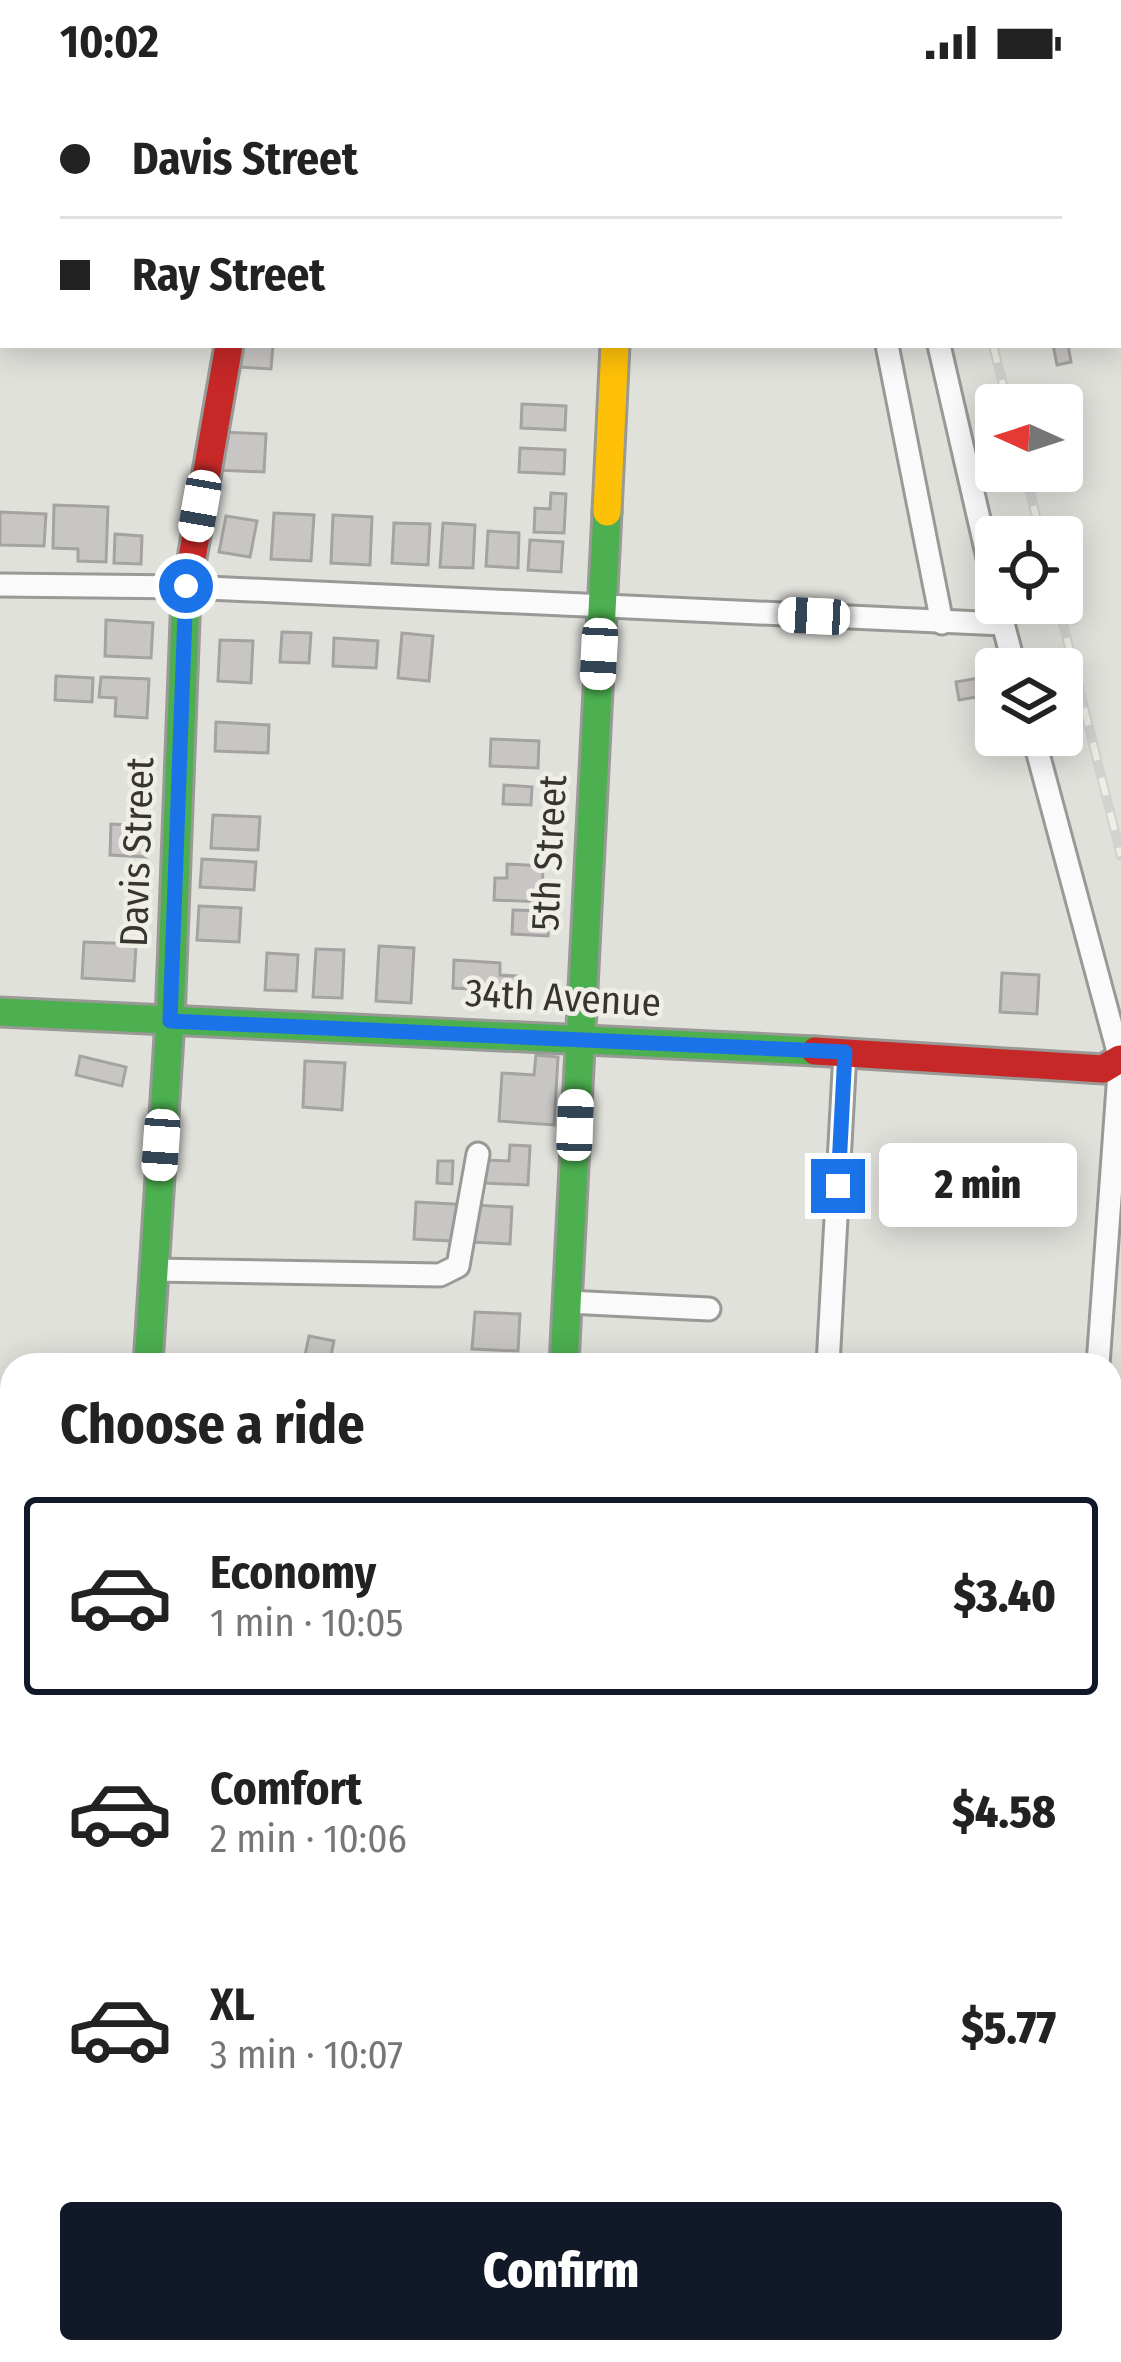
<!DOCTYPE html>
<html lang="en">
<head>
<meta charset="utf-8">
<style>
  body { margin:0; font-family:"Fira Sans Condensed",sans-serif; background:#f2f2f2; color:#222; height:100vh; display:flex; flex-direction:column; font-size:45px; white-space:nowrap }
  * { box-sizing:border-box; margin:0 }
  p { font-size:39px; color:#767676 }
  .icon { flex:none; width:66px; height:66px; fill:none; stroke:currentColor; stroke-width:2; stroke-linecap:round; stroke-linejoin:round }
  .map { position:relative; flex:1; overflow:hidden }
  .details { position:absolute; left:0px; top:1269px; width:1122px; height:1011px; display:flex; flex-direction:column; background:#fff; border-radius:36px 36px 0 0; box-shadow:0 6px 30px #0003 }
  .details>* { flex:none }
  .banner { position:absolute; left:0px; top:0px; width:1122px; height:264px; box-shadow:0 6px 30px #0003; display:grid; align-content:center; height:264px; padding:0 60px; background:#fff }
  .needle { width:78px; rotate:273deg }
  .buttons { position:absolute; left:975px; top:300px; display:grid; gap:24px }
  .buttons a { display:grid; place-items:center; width:108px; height:108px; border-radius:12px; background:#fff; box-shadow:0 6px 30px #0003; font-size:60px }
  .end { position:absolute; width:54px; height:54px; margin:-27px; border:15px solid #1a73e8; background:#fff; box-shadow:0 0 0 6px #fff }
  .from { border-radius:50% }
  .bubble { position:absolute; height:84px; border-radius:12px; background:#fff; box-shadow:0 6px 30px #0003; font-size:39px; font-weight:800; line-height:84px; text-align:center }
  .car { position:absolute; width:36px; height:72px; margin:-36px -18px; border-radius:15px; box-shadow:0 0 9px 3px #0007; background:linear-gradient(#fff 24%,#345 0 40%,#fff 0 76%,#345 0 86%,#fff 0) }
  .banner b { display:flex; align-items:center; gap:42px; height:114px; font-size:45px }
  .banner b+b { border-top:3px solid #e0e0e0 }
  .banner i { width:30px; height:30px; background:#222 }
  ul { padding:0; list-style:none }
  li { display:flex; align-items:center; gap:36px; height:198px; margin:0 24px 18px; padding:0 36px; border:6px solid transparent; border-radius:12px }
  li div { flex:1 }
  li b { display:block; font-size:45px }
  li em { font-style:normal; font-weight:800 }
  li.selected { border-color:#111827 }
  li>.icon { width:108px; height:108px; stroke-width:1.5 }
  h2 { padding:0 60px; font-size:54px; line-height:144px }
  .button { display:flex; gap:24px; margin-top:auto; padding:24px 60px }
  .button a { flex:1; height:138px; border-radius:12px; background:#111827; color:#fff; font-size:48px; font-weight:800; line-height:138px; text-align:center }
  .status { display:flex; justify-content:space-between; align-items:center; height:84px; padding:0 60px; background:#fff; direction:ltr }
  .status svg { height:33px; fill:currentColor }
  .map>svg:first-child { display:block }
</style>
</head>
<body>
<div class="status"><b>10:02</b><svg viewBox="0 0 49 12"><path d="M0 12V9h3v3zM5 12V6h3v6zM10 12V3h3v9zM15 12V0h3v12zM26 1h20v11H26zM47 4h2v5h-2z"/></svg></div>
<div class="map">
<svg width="1121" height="2278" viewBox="0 0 1121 2278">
  <rect width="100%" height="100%" fill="#e1e1dc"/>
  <!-- green -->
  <rect fill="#b6d3b7" x="348" y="2268" width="116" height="10"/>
  <!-- building -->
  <g fill="#c7c6c4" stroke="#a4a3a2" stroke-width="3">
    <path d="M222,261H273L271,285L221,282Z"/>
    <path d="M1053,261H1068L1071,278L1057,281Z"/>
    <path d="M522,320L566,322L565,346L521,344Z"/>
    <path d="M219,348L266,350L264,388L217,386Z"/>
    <path d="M520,364L565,366L564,390L519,388Z"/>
    <path d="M551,409L566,410L564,449L534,448L535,424L550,425Z"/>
    <path d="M54,421L108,423L106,478L78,477V465L53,464Z"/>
    <path d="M0,428L46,430L44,462L0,461Z"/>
    <path d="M274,429L314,431L311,477L271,475Z"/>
    <path d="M333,431L372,433L370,481L331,479Z"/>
    <path d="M226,432L257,437L250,473L219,468Z"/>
    <path d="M394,439L430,440L428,481L392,479Z"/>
    <path d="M443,439L475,441L473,484L440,483Z"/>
    <path d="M488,447L519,449L518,484L486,482Z"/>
    <path d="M115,450L142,452L141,480L114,479Z"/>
    <path d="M530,456L563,458L561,488L528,486Z"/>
    <path d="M106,536L153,539L151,574L105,572Z"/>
    <path d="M282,548L311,549L309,579L280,578Z"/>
    <path d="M402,549L433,552L429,597L398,594Z"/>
    <path d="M334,554L378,557L376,584L333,582Z"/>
    <path d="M220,556L253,557L251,599L218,597Z"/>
    <path d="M996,591V621L978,624L976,613L959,616L956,598Z"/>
    <path d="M56,592L93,594L92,618L55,616Z"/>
    <path d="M101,593L149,595L147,634L115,632L116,614L99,613Z"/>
    <path d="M216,638L269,641L268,669L215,667Z"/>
    <path d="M491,655L539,657L538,684L490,682Z"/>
    <path d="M504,701L532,703L531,721L503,720Z"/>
    <path d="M213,731L260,733L258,766L211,764Z"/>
    <path d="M111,740L148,742L146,773L110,771Z"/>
    <path d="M202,775L256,778L254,806L200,803Z"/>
    <path d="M507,780L543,782L542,818L494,816L495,794H507Z"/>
    <path d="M199,822L241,824L239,858L197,856Z"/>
    <path d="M513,826L549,827L548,852L512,850Z"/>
    <path d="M84,858L136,860L134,897L82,894Z"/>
    <path d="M379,862L414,864L411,919L376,917Z"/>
    <path d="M316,865L344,866L342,914L313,913Z"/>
    <path d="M267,869L298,871L296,907L265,906Z"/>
    <path d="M454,876L500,879V891L516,892V908L453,904Z"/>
    <path d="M1002,889L1039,891L1037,930L1000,928Z"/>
    <path d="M536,971L558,973L554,1041L499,1037L502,989L534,991Z"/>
    <path d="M80,972L126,983L122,1002L76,991Z"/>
    <path d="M305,977L345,979L342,1026L303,1023Z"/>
    <path d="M510,1061L530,1062L528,1101L485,1099L486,1076L509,1077Z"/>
    <path d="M438,1077H453L452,1100L437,1099Z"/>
    <path d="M416,1118L512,1123L510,1160L414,1155Z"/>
    <path d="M475,1228L520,1230L518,1267L472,1265Z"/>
    <path d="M309,1252L334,1257L329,1281H303Z"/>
    <path d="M1110,1707L1111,1742L1121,1743V1765L1110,1764Z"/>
    <path d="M0,1718L12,1719L9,1793H0Z"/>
    <path d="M1110,1840L1121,1841V1894L1110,1893Z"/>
    <path d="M1110,2197L1121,2198V2245H1110Z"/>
    <path d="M122,2268H155V2276L122,2275Z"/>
    <rect x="208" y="2268" width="33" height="10"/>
    <path d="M1064,2268L1110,2269L1109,2278H1064Z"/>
  </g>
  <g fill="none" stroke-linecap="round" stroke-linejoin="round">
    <defs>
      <g id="street">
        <path d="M262,3V0"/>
        <path d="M0,96L3,97"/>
        <path d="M1119,154H1121"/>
        <path d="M887,261L942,539"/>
        <path d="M939,261L996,509"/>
        <path d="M0,501L186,503L1003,540"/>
        <path d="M1000,528L1015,585"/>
        <path d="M1033,651L1120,975L1098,1281"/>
        <path d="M153,1186L440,1191L458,1182L478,1070"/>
        <path d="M568,1218L709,1225"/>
        <path d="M828,1281L845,968"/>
        <path d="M0,1497H12"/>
        <path d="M1110,1795H1121"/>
        <path d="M0,1823L12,1824"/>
        <path d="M1110,1967L1121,1968"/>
        <path d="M1110,2174H1121"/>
        <path d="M0,2239H12"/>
        <path d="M94,2278V2268"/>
        <path d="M279,2278L280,2268"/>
        <path d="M1036,2278L1037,2268"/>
      </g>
      <g id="fast">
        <path d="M0,928L815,967"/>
        <path d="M148,1281L170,937L186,509"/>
        <path d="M564,1281L607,428"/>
      </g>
      <g id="slow">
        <path d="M649,0V3"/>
        <path d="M607,428L615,261"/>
        <path d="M655,2278L656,2268"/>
      </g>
      <g id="jam">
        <path d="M186,509L229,261"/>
        <path d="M815,967L1103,985L1120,975"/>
      </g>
    </defs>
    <!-- street casing -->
    <use href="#street" stroke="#999996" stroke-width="27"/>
    <!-- fast casing -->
    <use href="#fast" stroke="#999996" stroke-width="33"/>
    <!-- slow casing -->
    <use href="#slow" stroke="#999996" stroke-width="33"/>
    <!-- jam casing -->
    <use href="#jam" stroke="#999996" stroke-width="33"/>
    <!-- street -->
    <use href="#street" stroke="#fafafa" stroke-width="21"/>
    <!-- fast -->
    <use href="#fast" stroke="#4caf50" stroke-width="27"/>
    <!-- slow -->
    <use href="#slow" stroke="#ffc107" stroke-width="27"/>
    <!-- jam -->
    <use href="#jam" stroke="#c62828" stroke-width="27"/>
    <defs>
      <g id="rail">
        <path d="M929,0V3"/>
        <path d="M993,261L1008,321"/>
        <path d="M1025,387L1041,453"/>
        <path d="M1062,490L1074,536"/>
        <path d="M1058,519L1121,772"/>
      </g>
    </defs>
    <!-- rail casing -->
    <use href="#rail" stroke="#d2d2d0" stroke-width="10"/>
    <!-- rail -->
    <use href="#rail" stroke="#f0efe7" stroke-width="6" stroke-dasharray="18" stroke-linecap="butt"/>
  </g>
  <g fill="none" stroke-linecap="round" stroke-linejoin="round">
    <!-- route -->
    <path stroke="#1a73e8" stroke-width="15" d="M186,502L170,937L845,968L838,1102"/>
  </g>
  <g text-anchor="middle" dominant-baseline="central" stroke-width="9" stroke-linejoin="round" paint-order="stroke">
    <!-- street labels -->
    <g font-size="39" fill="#363532" stroke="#f0efe7">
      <text transform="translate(137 768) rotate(-88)">Davis Street</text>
      <text transform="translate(549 769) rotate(-87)">5th Street</text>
      <text transform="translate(563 914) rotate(3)">34th Avenue</text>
    </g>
  </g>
</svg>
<div class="buttons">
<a><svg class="needle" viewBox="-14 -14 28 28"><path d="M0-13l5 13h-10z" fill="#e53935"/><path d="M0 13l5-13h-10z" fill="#767676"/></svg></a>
<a><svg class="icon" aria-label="locate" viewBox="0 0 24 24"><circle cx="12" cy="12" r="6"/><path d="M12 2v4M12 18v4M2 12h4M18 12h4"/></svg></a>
<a><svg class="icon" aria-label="layers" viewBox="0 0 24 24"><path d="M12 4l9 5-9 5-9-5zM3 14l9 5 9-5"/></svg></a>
</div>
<i class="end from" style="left:186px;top:502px"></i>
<i class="end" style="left:838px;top:1102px"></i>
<div class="bubble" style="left:879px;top:1059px;width:198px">2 min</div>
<i class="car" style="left:200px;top:422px;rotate:190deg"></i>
<i class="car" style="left:814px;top:532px;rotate:273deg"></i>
<i class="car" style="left:599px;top:570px;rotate:183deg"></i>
<i class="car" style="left:575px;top:1041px;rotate:2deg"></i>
<i class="car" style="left:161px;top:1061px;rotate:184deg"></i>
<div class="banner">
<b><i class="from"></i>Davis Street</b>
<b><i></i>Ray Street</b>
</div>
<section class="details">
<h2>Choose a ride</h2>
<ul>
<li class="selected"><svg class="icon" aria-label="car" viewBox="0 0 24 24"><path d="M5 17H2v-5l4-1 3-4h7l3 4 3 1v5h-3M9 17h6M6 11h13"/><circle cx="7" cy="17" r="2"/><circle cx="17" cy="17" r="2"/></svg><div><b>Economy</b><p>1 min · 10:05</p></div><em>$3.40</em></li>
<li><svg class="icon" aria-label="car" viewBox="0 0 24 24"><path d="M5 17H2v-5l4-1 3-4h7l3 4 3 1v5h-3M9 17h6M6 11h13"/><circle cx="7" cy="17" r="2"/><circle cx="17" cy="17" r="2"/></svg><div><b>Comfort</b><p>2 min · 10:06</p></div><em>$4.58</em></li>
<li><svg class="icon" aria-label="car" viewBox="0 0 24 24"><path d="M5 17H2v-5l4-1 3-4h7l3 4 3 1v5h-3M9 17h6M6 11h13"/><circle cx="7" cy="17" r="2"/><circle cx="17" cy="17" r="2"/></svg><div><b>XL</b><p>3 min · 10:07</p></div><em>$5.77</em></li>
</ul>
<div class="button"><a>Confirm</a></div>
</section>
</div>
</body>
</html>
